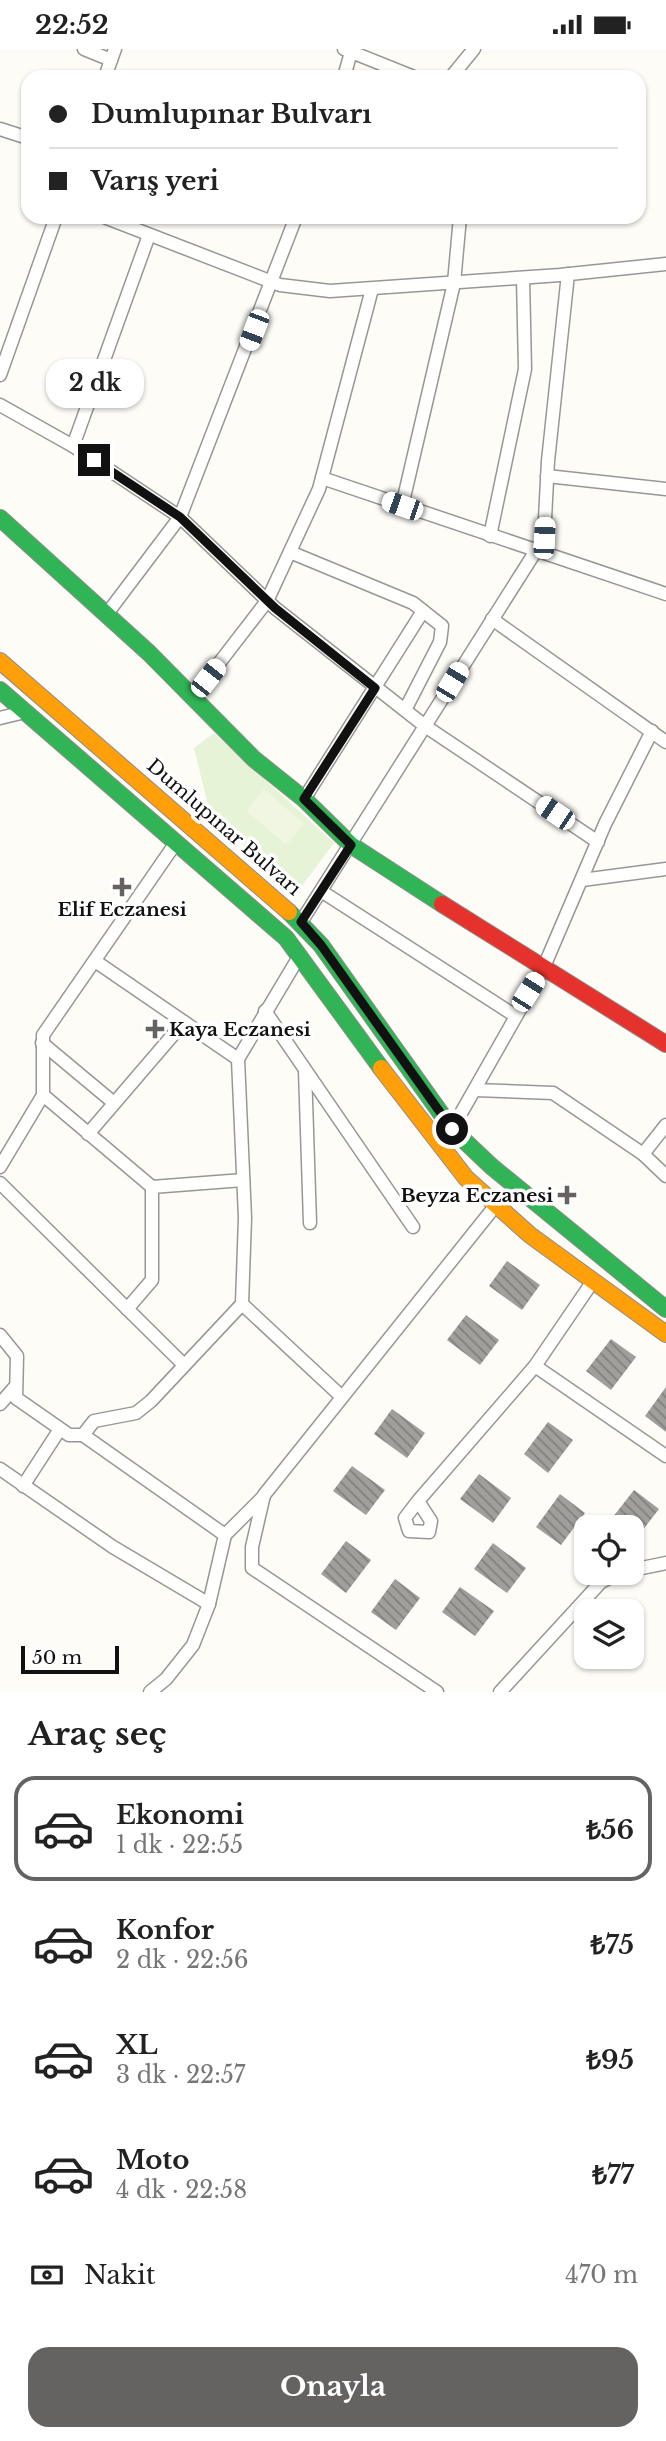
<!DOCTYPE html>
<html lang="tr">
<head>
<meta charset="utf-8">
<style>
  body { margin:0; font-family:"Libre Baskerville",serif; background:#f2f2f2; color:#222; height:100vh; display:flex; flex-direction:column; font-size:26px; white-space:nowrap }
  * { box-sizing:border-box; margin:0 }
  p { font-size:23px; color:#767676 }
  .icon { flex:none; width:38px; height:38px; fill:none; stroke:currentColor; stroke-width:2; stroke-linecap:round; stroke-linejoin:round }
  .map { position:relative; height:1643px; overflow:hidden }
  .sheet { display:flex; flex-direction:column; background:#fff; flex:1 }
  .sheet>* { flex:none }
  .top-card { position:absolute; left:21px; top:21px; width:625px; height:154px; border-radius:21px; box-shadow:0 2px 5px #0004; display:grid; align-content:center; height:154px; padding:0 28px; background:#fff }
  .fabs { position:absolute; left:574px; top:1466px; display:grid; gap:14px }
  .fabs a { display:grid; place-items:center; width:70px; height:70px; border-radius:14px; background:#fff; box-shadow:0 2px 5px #0004; font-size:35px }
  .scale { position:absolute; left:21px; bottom:18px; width:98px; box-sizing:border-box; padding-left:7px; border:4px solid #111; border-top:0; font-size:19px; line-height:24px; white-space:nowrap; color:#111; -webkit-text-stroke:5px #fff; paint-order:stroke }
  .end { position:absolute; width:32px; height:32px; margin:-16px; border:9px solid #111; background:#fff; box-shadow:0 0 0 4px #fff }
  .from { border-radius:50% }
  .bubble { position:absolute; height:49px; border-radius:21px; background:#fff; box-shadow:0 2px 5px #0004; font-size:23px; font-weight:700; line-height:49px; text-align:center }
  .car { position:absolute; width:21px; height:42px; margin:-21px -10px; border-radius:9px; box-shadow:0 0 5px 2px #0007; background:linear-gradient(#fff 24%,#345 0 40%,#fff 0 76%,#345 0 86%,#fff 0) }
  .top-card b { display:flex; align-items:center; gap:24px; height:66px; font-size:26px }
  .top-card b+b { border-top:2px solid #e0e0e0 }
  .top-card i { width:18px; height:18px; background:#222 }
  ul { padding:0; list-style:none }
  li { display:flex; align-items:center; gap:21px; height:105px; margin:0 14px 10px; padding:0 14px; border:4px solid transparent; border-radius:21px }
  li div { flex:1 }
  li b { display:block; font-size:26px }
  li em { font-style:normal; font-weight:700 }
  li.active { border-color:#646362 }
  li>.icon { width:63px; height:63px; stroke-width:1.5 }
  h2 { padding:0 28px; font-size:32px; line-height:84px }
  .pay { display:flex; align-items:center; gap:18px; height:77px; padding:0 28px; font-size:26px }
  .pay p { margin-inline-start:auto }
  .primary-button { display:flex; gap:14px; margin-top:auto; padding:14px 28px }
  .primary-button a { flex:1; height:80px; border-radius:21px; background:#646362; color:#fff; font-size:28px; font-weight:700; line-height:80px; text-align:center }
  .status { display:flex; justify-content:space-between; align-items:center; height:49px; padding:0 35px; background:#fff; direction:ltr }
  .status svg { height:19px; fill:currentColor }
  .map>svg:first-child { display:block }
</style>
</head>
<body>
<div class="status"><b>22:52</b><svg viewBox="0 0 49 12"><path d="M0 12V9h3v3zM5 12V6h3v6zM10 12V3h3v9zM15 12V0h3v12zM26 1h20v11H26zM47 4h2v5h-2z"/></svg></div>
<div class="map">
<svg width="666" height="1643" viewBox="0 0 666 1643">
  <defs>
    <pattern id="building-back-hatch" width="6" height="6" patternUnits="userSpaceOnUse" patternTransform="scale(1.75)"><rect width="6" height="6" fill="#a19f9c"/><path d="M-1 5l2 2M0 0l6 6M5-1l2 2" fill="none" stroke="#82807e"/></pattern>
  </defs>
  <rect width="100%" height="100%" fill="#fdfcf7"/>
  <!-- park -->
  <path fill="#e7f3d7" d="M214,684L334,794L298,842L211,769L194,699Z"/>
  <!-- pitch -->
  <path fill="#f0f6e1" d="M264,740L304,775L286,796L247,762Z"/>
  <!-- building -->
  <g fill="url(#building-back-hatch)">
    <path d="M507,1212L540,1236L522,1261L489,1237Z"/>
    <path d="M466,1266L499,1291L480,1316L447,1291Z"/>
    <path d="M611,1290L636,1308L611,1341L586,1322Z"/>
    <path d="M666,1338V1383L645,1367Z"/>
    <path d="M392,1360L425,1384L407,1409L374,1385Z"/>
    <path d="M548,1373L573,1391L548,1424L524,1405Z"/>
    <path d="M352,1417L385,1441L366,1466L333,1442Z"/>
    <path d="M479,1425L511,1449L493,1474L460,1450Z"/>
    <path d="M634,1441L659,1460L632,1495V1479H616L609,1473Z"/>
    <path d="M560,1445L585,1464L561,1496L536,1478Z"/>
    <path d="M346,1492L371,1511L346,1544L321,1525Z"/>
    <path d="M493,1494L526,1519L507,1544L474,1520Z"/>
    <path d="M395,1530L420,1549L396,1581L371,1563Z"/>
    <path d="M460,1538L494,1562L475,1587L442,1563Z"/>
  </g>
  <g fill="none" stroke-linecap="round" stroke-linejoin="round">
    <defs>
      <g id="street">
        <path d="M84,0L111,11"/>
        <path d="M344,0L414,28"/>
        <path d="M105,28L115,0"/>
        <path d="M344,28L351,3"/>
        <path d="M451,28L474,0"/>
        <path d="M0,80L28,89"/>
        <path d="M104,168L280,236L330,242L560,226L666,215"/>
        <path d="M0,326L56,168"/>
        <path d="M0,356L73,397L180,468L275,559L425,677L598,793"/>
        <path d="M73,397L149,186"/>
        <path d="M547,427L666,440"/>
        <path d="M322,429L666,545"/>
        <path d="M402,457L454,234L460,168"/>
        <path d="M490,487L525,320L523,229"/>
        <path d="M290,503L413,554L442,577L440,593L405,661"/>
        <path d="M106,566L180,468L296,168"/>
        <path d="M492,570L666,693"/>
        <path d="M193,648L267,552L319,440L372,240"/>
        <path d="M0,669L25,663"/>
        <path d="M304,750L423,562"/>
        <path d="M582,831L666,820"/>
        <path d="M321,842L514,966"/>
        <path d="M301,873L544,489L548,412L568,225"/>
        <path d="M95,912L238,1010"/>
        <path d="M265,962L413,1178"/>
        <path d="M42,994L114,1054"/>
        <path d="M305,1021L310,1174"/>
        <path d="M475,1041L553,1044L643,1105L666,1127"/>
        <path d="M43,1046L152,1138L243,1131"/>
        <path d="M452,1080L543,920L605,775L652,682"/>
        <path d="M88,1085L184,973"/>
        <path d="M643,1105L666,1076"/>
        <path d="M0,1118L43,1046V986L175,795"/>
        <path d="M0,1134L184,1316"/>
        <path d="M242,1255L342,1348"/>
        <path d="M127,1260L152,1231V1138"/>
        <path d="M0,1286L17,1307L16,1349L69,1386H83L94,1372L136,1364L151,1352L242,1255L245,1169L238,1010L300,906"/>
        <path d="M535,1317L666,1407"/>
        <path d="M0,1355L14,1339"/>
        <path d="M83,1386L225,1486"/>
        <path d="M0,1420L113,1498L209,1555"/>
        <path d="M23,1437L60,1380"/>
        <path d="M418,1452L431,1472L429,1483L409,1482L405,1469L418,1452L535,1317L593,1232"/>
        <path d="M632,1521L666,1514"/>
        <path d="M150,1643L166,1630L193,1596L209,1555L225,1486L264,1447"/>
        <path d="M437,1643L252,1519V1498L264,1446L496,1156"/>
        <path d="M500,1643L601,1533L619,1524"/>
      </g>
      <g id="fast">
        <path d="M0,469L149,604L254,710L304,750L351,796L442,855"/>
        <path d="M0,641L286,889L381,1019"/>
        <path d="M289,863L321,896L452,1080L491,1117L666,1260"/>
      </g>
      <g id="slow">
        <path d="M0,612L289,863"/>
        <path d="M381,1019L466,1129L530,1186L666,1285"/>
      </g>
      <path id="jam" d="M442,855L666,995"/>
    </defs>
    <!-- street casing -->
    <use href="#street" stroke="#979795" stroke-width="15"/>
    <!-- fast casing -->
    <use href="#fast" stroke="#8e8d8b" stroke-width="18"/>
    <!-- slow casing -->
    <use href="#slow" stroke="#8e8d8b" stroke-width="18"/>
    <!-- jam casing -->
    <use href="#jam" stroke="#8e8d8b" stroke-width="18"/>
    <!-- street -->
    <use href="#street" stroke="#fffffe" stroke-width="12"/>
    <!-- fast -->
    <use href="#fast" stroke="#30b455" stroke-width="16"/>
    <!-- slow -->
    <use href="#slow" stroke="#ff9f0a" stroke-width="16"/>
    <!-- jam -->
    <use href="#jam" stroke="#e5322d" stroke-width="16"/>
  </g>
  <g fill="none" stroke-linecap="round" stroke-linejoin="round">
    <!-- route -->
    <path stroke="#111" stroke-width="9" d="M94,411L180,468L275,559L375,639L304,750L351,796L301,873L321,896L452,1080"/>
  </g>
  <!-- markers -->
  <g fill="#646362" stroke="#fff" stroke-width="2.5">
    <path d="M118.5 827.5h7v7h7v7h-7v7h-7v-7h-7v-7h7z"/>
    <path d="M151.5 969.5h7v7h7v7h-7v7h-7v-7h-7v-7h7z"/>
    <path d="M563.5 1135.5h7v7h7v7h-7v7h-7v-7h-7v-7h7z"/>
  </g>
  <g text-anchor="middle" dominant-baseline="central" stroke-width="7" stroke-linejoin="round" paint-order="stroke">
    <!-- street labels -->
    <g font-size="19" fill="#111" stroke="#fff">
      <text transform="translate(224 778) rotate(41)">Dumlupınar Bulvarı</text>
    </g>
    <!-- poi labels -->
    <g font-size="19" font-weight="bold" fill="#111" stroke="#fff">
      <text x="122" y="860">Elif Eczanesi</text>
      <text x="169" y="980" text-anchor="start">Kaya Eczanesi</text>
      <text x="553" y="1146" text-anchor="end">Beyza Eczanesi</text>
    </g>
  </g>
</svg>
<div class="fabs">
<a><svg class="icon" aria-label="locate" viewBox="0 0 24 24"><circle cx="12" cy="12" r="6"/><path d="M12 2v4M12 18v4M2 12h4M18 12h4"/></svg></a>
<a><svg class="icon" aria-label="layers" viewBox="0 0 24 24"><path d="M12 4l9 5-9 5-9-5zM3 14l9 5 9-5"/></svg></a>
</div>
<div class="scale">50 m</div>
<i class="end from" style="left:452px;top:1080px"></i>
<i class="end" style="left:94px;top:411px"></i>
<div class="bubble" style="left:46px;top:310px;width:98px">2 dk</div>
<i class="car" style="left:254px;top:281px;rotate:201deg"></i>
<i class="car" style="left:402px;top:457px;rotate:289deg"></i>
<i class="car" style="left:544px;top:489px;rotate:3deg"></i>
<i class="car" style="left:208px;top:629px;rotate:38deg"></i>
<i class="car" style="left:452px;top:633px;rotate:31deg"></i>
<i class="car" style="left:555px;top:764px;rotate:304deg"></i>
<i class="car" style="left:528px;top:943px;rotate:32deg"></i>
<div class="top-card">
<b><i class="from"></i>Dumlupınar Bulvarı</b>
<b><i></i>Varış yeri</b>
</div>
</div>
<section class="sheet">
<h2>Araç seç</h2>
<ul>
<li class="active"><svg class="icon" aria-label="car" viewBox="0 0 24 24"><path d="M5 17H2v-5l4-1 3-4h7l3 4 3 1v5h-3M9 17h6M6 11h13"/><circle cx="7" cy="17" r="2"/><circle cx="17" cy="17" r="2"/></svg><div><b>Ekonomi</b><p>1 dk · 22:55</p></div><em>₺56</em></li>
<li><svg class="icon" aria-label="car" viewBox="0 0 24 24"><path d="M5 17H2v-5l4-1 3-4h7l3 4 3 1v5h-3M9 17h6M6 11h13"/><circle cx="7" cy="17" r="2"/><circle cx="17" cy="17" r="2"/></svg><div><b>Konfor</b><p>2 dk · 22:56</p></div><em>₺75</em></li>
<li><svg class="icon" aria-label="car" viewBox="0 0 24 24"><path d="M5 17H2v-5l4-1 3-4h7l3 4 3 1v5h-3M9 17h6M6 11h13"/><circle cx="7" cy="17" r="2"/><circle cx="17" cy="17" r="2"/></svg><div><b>XL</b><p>3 dk · 22:57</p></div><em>₺95</em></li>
<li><svg class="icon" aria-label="car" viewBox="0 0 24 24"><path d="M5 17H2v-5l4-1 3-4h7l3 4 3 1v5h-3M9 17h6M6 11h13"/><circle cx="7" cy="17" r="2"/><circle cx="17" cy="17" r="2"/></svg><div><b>Moto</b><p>4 dk · 22:58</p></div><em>₺77</em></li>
</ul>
<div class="pay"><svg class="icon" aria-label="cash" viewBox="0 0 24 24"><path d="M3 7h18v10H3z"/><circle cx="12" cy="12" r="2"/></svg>Nakit<p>470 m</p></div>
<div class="primary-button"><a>Onayla</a></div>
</section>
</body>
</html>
